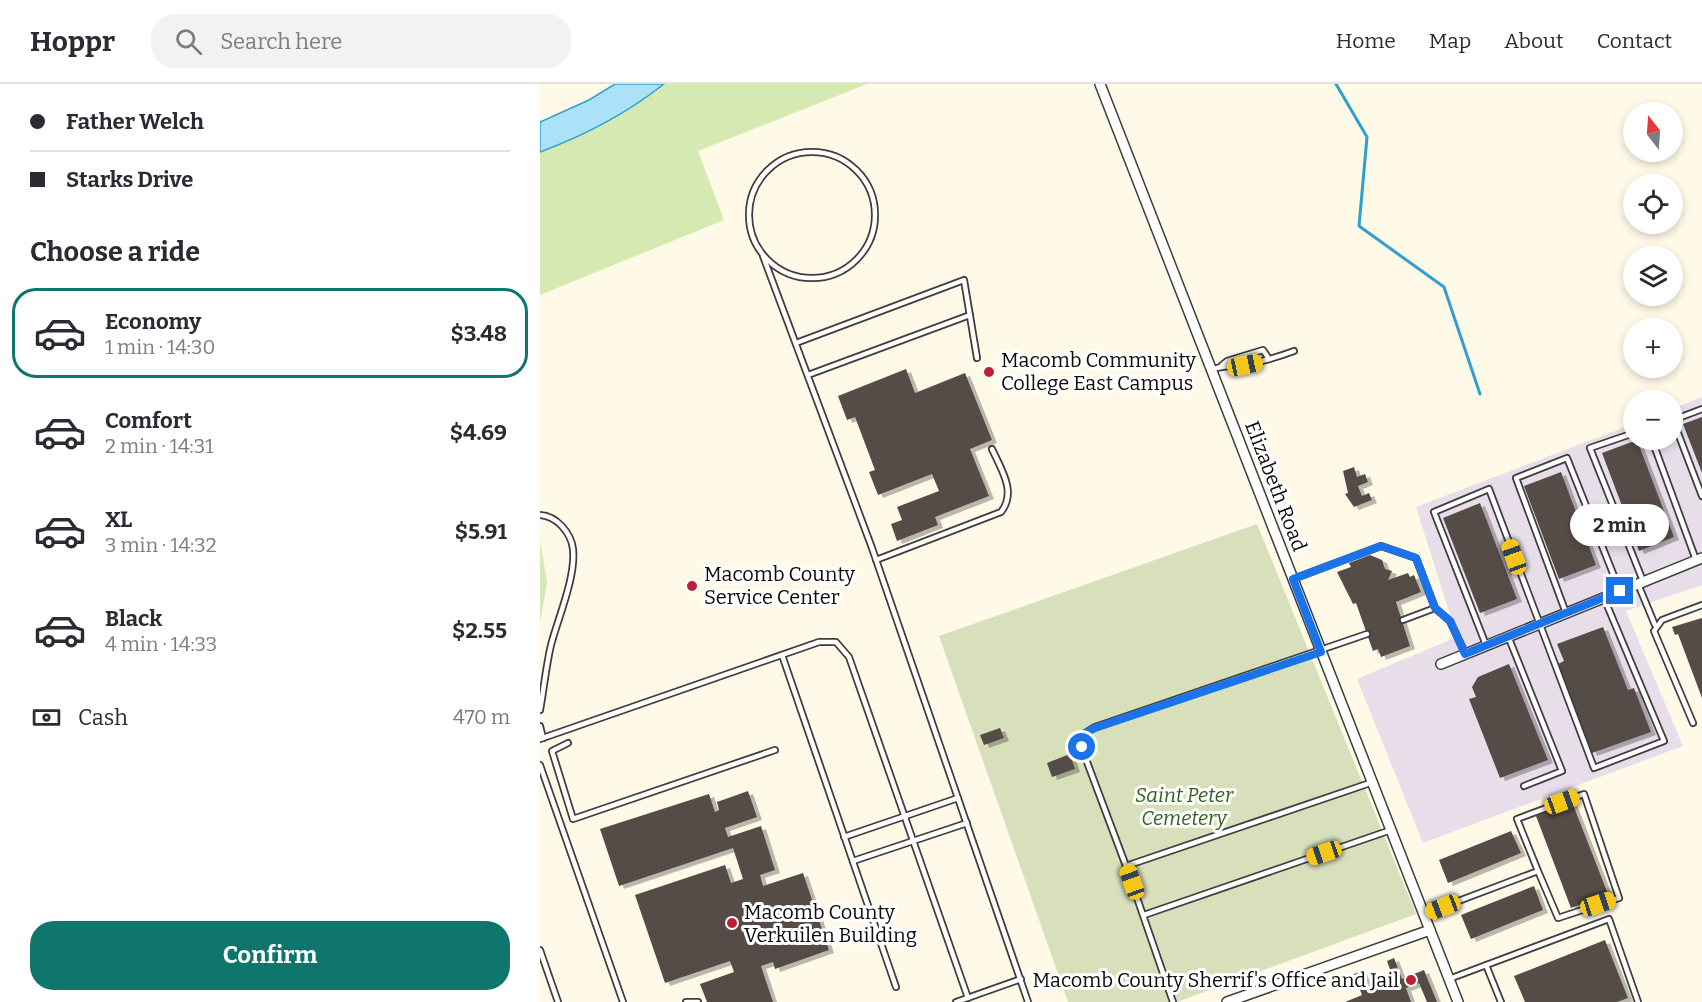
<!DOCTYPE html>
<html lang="en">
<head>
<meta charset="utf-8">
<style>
  body { margin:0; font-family:Bitter,serif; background:#f2f2f3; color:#2b2b33; height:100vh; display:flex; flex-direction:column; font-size:22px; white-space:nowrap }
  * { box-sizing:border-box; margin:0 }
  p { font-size:20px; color:#7c7c81 }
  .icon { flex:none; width:33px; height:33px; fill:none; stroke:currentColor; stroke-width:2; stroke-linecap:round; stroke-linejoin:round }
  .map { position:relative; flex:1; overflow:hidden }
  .sheet { display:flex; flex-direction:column; background:#fff; width:540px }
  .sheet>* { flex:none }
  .guide { display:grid; align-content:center; height:132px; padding:0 30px; background:#fff }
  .needle { width:39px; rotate:343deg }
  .buttons { position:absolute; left:1083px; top:18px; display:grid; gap:12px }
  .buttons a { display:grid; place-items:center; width:60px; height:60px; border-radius:50%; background:#fff; box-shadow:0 3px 9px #0003; font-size:30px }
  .end { position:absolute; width:27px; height:27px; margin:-14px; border:8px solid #1a73e8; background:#fff; box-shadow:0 0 0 3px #fff }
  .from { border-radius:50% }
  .bubble { position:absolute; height:42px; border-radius:21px; background:#fff; box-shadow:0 3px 9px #0003; font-size:20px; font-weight:700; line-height:42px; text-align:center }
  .car { position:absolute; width:18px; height:36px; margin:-18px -9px; border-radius:8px; box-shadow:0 0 4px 2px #0007; background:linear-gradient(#f5c518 24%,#345 0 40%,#f5c518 0 76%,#345 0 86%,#f5c518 0) }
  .guide b { display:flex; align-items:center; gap:21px; height:57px; font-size:22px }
  .guide b+b { border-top:2px solid #e1e1e2 }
  .guide i { width:15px; height:15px; background:#2b2b33 }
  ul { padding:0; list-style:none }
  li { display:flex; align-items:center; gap:18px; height:90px; margin:0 12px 9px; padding:0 18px; border:3px solid transparent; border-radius:24px }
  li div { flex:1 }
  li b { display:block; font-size:22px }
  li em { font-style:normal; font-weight:700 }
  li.selected { border-color:#0f766e }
  li>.icon { width:54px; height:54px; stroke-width:1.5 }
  h2 { padding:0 30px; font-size:27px; line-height:72px }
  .pay { display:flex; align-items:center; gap:15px; height:66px; padding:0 30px; font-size:22px }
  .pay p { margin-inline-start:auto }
  .action { display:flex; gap:12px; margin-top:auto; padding:12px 30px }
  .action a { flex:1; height:69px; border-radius:24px; background:#0f766e; color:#fff; font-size:24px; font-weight:700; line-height:69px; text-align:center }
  header { display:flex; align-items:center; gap:36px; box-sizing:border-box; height:84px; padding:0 30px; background:#fff; border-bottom:2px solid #e1e1e2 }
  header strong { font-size:28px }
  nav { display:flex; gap:33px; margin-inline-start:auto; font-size:21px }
  .search { width:420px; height:54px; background:#f2f2f3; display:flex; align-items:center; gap:15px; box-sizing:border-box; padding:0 21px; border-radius:24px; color:#7c7c81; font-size:22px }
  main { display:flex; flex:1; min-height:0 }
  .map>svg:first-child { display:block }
</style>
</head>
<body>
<header>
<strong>Hoppr</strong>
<div class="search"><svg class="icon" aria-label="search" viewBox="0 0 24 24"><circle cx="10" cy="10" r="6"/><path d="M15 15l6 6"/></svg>Search here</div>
<nav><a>Home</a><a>Map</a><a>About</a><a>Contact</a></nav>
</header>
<main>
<section class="sheet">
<div class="guide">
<b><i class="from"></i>Father Welch</b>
<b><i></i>Starks Drive</b>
</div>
<h2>Choose a ride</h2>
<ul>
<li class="selected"><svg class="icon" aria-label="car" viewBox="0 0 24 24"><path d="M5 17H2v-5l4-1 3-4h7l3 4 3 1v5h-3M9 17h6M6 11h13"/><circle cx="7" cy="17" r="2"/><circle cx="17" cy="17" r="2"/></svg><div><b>Economy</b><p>1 min · 14:30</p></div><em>$3.48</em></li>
<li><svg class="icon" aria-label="car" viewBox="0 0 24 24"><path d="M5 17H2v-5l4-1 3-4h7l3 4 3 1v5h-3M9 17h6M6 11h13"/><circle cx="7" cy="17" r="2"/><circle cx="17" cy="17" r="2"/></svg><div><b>Comfort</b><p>2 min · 14:31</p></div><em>$4.69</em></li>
<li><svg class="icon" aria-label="car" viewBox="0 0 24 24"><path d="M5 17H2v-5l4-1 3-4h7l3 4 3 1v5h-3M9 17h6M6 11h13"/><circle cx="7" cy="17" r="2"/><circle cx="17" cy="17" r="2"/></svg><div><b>XL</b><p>3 min · 14:32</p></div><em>$5.91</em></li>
<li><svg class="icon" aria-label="car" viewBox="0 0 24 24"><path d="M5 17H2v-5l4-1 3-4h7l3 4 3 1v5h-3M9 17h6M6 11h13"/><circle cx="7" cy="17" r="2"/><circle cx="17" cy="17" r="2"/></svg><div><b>Black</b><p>4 min · 14:33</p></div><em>$2.55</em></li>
</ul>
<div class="pay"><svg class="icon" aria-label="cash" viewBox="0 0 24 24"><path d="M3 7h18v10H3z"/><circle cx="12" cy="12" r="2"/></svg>Cash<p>470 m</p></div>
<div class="action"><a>Confirm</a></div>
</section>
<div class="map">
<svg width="1162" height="918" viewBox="0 0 1162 918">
  <defs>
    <filter id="shadow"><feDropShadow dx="5" dy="3" stdDeviation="0" flood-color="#0004"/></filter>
  </defs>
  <rect width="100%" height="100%" fill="#fff9e8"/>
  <!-- industrial -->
  <path fill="#e8deea" d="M1162,313V501L1086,527L1143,662L883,759L817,595L917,553L876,423L1093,340L1094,356H1132L1133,325Z"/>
  <!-- green -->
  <g fill="#d4eab2">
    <path d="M124,0H327L158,67L184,136L0,211V68C45,51 86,29 124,0Z"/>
    <path d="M0,456L7,498L0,539Z"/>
  </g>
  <!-- cemetery -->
  <path fill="#d7e0ba" d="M717,440L876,830L637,918H528L399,552Z"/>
  <!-- water -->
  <path fill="#ace2f8" stroke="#309fd1" stroke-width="1.5" d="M75,0H124C86,30 46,51 0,68V38L49,16Z"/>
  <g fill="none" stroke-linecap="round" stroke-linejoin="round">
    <!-- stream -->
    <path stroke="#309fd1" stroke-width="3" d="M796,0L827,53L819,142L904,203L940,310"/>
  </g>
  <!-- building -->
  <g fill="#544b47" filter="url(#shadow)">
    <path d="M366,285L375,309L425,289L452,356L430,365L449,412L395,433L398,441L357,457L351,440L362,436L357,423L399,407L392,390L338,411L329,388L335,386L315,333L307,336L298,312Z"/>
    <path d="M1162,333V389L1143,340Z"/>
    <path d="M1097,356L1134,453L1099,467L1062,369Z"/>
    <path d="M814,383L817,393L825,390L828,398L818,402L822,412L829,409L832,416L814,423L805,410L808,409L803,387Z"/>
    <path d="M1021,388L1056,481L1019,495L984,402Z"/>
    <path d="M940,419L977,515L940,529L903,434Z"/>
    <path d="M830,471L842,476L845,485L852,487L848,496L868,489L870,493L874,491L881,508L856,518L870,562L841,573L838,565L833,567L816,519L813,520L797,488L811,483L809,479Z"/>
    <path d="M1162,534V614L1138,550L1135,551L1132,543Z"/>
    <path d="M1063,543L1088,606L1094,604L1111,648L1052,669L1018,580L1024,577L1017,560Z"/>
    <path d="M969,580L1008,676L960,694L929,615L936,613L932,603L938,593Z"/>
    <path d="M460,644L464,654L444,661L440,651Z"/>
    <path d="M530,670L535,685L512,693L507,679Z"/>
    <path d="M208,707L217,733L185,744L188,753L221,742L235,786L220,791L223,802L263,789L289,866L235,885L233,878L221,882L233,918H167L160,900L194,888L190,877L125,899L95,811L185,781L191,799L203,795L193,764L79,802L60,745L169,710L175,728L179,726L177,718Z"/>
    <path d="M1032,718L1068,810L1031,824L996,732Z"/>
    <path d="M971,747L981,769L908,799L899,776Z"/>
    <path d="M994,802L1003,826L931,855L921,831Z"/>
    <path d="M1065,856L1088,914L1077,918H985L974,892Z"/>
    <path d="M854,874L862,895L884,886L897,918H887L879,899L866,904L871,918H805L822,911L814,890L822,887L829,906L854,897L847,877Z"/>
  </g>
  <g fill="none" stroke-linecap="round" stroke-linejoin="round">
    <defs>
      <g id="lane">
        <circle cx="272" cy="131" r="63"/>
        <path d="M223,172L332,464L488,918"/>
        <path d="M256,259L424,196L437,274"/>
        <path d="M682,281L687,277L723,266L729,275"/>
        <path d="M671,286C683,281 691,283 703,281C721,278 738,273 754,267"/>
        <path d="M268,291L430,231"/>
        <path d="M1162,325L1133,336L1162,412"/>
        <path d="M1094,349L1050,364L1103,497"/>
        <path d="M1112,356L1156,476"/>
        <path d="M0,431C17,432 31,449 33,465C36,493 18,534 11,561C6,582 4,604 0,626"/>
        <path d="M336,476L461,428C477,408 461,385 452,365"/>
        <path d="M753,495L841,462L876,474L895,524L910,537L925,569"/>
        <path d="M1098,500L1115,541"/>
        <path d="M1026,529L976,394L1027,374L1080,507"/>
        <path d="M863,536L895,524"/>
        <path d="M968,552L1022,687L984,702"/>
        <path d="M946,561L894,428L949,405L1054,684L1124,657L1064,514"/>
        <path d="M242,571L356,903"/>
        <path d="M1153,639L1114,547L1122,536L1162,521"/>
        <path d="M0,642L3,654"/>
        <path d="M0,655L279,558H296L309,573L428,914"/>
        <path d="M28,659L12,667L33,735L235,666"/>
        <path d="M0,681L83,918"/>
        <path d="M304,753L418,714"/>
        <path d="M313,777L427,739"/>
        <path d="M586,782L833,698"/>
        <path d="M884,830L998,787L1018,834L1079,814L1044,710L977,735L998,787"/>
        <path d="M604,831L851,746"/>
        <path d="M0,866L18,918"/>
        <path d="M946,881L961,918"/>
        <path d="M909,895L1069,835L1098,918"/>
        <path d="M146,918H158"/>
        <path d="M416,918L481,895"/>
        <path d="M633,918L586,782L544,670L542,651L555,643L827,550"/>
      </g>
      <g id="street">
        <path d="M560,0L918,918"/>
        <path d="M901,580L1162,474"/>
        <path d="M687,918L890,846"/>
      </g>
    </defs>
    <!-- lane casing -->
    <use href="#lane" stroke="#3e3e3e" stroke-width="8"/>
    <!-- street casing -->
    <use href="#street" stroke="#3e3e3e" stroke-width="12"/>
    <!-- lane -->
    <use href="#lane" stroke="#fff" stroke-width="4.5"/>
    <!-- street -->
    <use href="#street" stroke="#fff" stroke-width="9"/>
  </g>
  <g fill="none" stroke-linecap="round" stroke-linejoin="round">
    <!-- route -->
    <path stroke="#1a73e8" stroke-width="8" d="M542,663V651L555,644L781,568L753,495L841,462L876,474L895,524L910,537L925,570L1080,507"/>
  </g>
  <!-- markers -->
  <g fill="#be1f35" stroke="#fff" stroke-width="2">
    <circle cx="449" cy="288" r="6"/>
    <circle cx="152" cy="502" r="6"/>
    <circle cx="192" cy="839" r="6"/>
    <circle cx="871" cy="896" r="6"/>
  </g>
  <g text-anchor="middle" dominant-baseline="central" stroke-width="6" stroke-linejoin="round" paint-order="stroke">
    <!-- poi labels -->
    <g font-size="20" fill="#0b0b0b" stroke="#fff" text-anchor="start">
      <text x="461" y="276">Macomb Community<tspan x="461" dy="23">College East Campus</tspan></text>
      <text x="164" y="490">Macomb County<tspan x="164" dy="23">Service Center</tspan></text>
      <text x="204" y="828">Macomb County<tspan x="204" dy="23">Verkuilen Building</tspan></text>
      <text x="859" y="896" text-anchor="end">Macomb County Sherrif's Office and Jail</text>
    </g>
    <!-- street labels -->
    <g font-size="20" fill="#0b0b0b" stroke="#fff">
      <text transform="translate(736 402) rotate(69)">Elizabeth Road</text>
    </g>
    <!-- park labels -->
    <g font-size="20" font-style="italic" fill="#30631a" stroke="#fff">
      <text x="644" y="711">Saint Peter<tspan x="644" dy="23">Cemetery</tspan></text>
    </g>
  </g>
</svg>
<div class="buttons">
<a><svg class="needle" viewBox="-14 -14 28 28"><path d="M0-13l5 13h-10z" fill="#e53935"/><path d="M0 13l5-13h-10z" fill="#7c7c81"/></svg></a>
<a><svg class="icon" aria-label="locate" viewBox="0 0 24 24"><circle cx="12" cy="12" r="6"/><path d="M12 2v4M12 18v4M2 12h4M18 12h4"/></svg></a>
<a><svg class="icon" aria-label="layers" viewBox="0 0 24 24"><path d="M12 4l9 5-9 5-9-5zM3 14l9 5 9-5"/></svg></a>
<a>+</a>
<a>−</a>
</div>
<i class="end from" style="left:542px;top:663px"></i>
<i class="end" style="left:1080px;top:507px"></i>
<div class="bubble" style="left:1030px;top:420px;width:99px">2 min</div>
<i class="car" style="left:705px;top:281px;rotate:78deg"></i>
<i class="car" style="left:974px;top:473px;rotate:340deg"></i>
<i class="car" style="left:1022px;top:718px;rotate:70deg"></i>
<i class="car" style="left:784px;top:769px;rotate:251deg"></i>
<i class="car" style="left:592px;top:798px;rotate:340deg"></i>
<i class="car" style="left:1058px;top:820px;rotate:72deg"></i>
<i class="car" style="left:903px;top:823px;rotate:249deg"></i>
</div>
</main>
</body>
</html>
